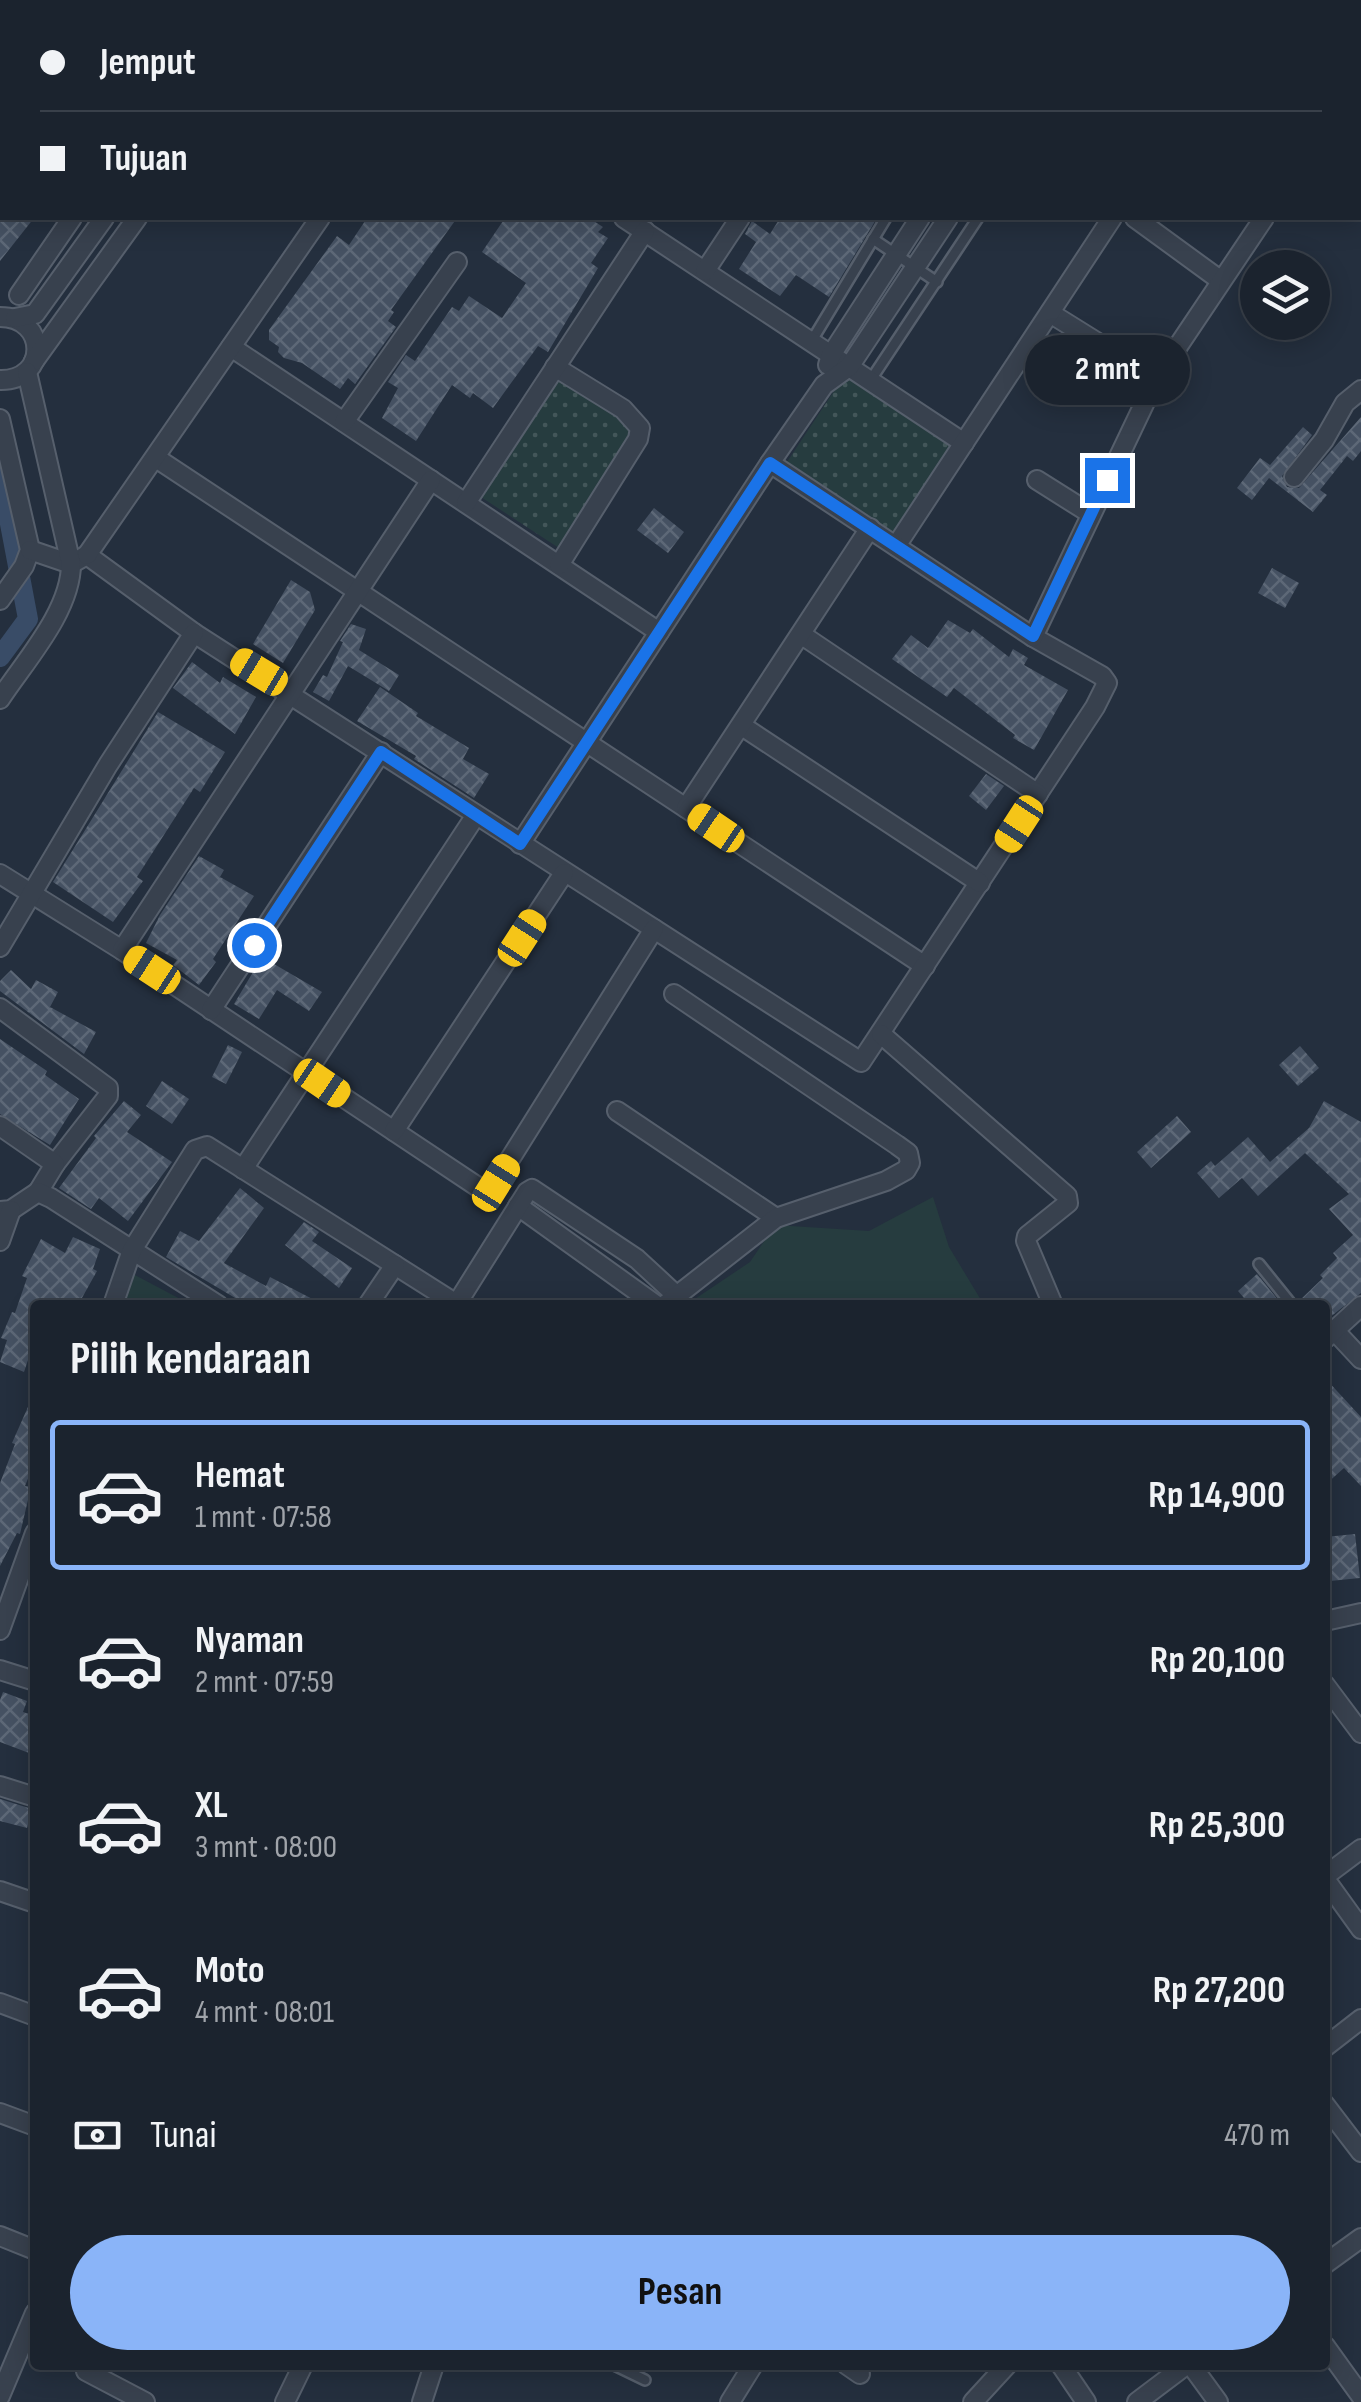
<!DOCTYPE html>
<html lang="id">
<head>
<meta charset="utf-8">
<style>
  body { margin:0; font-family:"Sofia Sans Condensed",sans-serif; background:#242b36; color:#f1f3f6; height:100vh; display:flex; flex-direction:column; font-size:38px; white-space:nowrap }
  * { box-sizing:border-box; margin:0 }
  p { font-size:32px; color:#a0a4aa }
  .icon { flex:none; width:55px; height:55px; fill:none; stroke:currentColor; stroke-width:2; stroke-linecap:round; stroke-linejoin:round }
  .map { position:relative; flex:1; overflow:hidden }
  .details { position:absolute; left:30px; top:1300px; width:1300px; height:1070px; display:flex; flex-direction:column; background:#1b232e; border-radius:10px; box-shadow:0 5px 25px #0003,0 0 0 2px #39404a }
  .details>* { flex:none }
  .hud { position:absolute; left:0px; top:0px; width:1362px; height:220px; box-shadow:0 5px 25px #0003,0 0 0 2px #39404a; display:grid; align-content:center; height:220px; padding:0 40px; background:#1b232e }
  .controls { position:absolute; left:1240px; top:250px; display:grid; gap:20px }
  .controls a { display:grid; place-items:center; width:90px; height:90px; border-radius:50%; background:#1b232e; box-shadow:0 5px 25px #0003,0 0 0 2px #39404a; font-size:50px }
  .end { position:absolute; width:45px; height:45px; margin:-22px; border:12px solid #1a73e8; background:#fff; box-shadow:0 0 0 5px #fff }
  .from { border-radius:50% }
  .bubble { position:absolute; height:70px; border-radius:35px; background:#1b232e; box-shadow:0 5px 25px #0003,0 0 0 2px #39404a; font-size:32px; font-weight:700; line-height:70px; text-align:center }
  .car { position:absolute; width:30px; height:60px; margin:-30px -15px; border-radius:12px; box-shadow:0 0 8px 2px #0007; background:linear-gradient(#f5c518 24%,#345 0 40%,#f5c518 0 76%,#345 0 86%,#f5c518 0) }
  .hud b { display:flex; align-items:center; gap:35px; height:95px; font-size:38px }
  .hud b+b { border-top:2px solid #39404a }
  .hud i { width:25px; height:25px; background:#f1f3f6 }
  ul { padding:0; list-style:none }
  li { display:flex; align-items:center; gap:30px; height:150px; margin:0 20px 15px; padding:0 20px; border:5px solid transparent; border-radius:10px }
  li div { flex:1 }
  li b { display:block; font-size:38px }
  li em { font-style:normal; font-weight:700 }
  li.on { border-color:#8ab4f8 }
  li>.icon { width:90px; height:90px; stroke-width:1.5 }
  h2 { padding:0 40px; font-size:45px; line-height:120px }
  .pay { display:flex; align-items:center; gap:25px; height:110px; padding:0 40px; font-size:38px }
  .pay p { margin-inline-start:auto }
  .primary-button { display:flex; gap:20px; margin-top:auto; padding:20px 40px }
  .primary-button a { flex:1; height:115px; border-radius:60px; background:#8ab4f8; color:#111; font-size:40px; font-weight:700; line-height:115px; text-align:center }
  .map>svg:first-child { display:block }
</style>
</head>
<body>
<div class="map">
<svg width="1361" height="2402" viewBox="0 0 1361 2402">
  <defs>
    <pattern id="park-dots" width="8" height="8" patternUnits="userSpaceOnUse" patternTransform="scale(2.5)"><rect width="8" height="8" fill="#263c3f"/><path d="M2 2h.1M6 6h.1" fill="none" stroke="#435659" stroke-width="1.8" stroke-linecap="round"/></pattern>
    <pattern id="building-cross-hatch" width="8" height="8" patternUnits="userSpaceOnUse" patternTransform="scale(2.5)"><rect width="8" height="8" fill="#455162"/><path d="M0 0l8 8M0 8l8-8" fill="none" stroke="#5d6877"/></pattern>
  </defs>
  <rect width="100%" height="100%" fill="#242f3e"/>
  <!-- grass -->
  <g fill="#263c3f">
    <path d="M933,1197L949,1247L984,1305H686L750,1262L775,1225L869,1231Z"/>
    <path d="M133,1274L184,1301L189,1305H123Z"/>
  </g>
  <!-- park -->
  <g fill="url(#park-dots)">
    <path d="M844,376L953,445L896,534L787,462Z"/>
    <path d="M559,377L635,428L559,548L481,497Z"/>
  </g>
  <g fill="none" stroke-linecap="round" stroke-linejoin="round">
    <!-- canal -->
    <g stroke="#394c67" stroke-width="20">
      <path d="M18,2L19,0"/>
      <path d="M0,29L2,26"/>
      <path d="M0,471L28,619L0,657"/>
    </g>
  </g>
  <!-- building -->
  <g fill="url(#building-cross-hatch)">
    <path d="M0,218H34L0,261Z"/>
    <path d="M367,218H457L391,310L394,312L388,321L396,327L355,384L348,378L340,389L302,363L284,358L278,352L279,347L269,340V330L337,236L349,245Z"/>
    <path d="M505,218H589L603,227L598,232L608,238L591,263L598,268L548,352L538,346L493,408L473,393L470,398L452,385L416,441L382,418L398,388L388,382L406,355L415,361L452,307L459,311L469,296L502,318L526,283L482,252Z"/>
    <path d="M780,218H877L829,297L796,275L780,296L739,269L756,242L745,234L752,221L770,234Z"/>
    <path d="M1361,417V451L1353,461L1347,456L1320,490L1327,495L1313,512L1269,478L1252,500L1237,488L1260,458L1270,465L1303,427L1312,435L1282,476L1287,487L1299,488Z"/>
    <path d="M654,508L684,532L668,553L637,530Z"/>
    <path d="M1272,568L1299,583L1285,608L1258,593Z"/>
    <path d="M291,580L310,592L315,610L283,663L253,644Z"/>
    <path d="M948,620L970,633L973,629L1009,657L1013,649L1028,658L1024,665L1068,690L1034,750L1013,738L1015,735L954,688L947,697L892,659L911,635L928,648Z"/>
    <path d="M351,624L366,629L359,650L399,675L389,691L348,666L329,701L313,692L323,675L327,677L343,642L340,641Z"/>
    <path d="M192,662L220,683L223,677L256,697L235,734L173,688Z"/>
    <path d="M380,687L418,713L416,716L469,748L463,759L489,774L474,798L414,759L416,756L357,721Z"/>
    <path d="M158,712L225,752L200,792L194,788L137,877L143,881L113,922L53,882Z"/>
    <path d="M986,774L1004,786L986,810L969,796Z"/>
    <path d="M199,856L224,870L220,877L254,896L213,959L216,962L199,985L173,965L177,960L146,943L160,915Z"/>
    <path d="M262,957L322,992L309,1011L277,990L259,1019L234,1004Z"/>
    <path d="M11,970L31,989L36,980L58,992L50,1007L96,1032L84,1054L0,991V981Z"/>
    <path d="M0,1039L47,1071L45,1075L79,1099L50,1145L0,1114Z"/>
    <path d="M228,1045L242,1052L226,1084L212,1077Z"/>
    <path d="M1300,1046L1319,1068L1298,1086L1279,1065Z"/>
    <path d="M162,1081L189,1099L172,1124L146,1106Z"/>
    <path d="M124,1101L141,1115L127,1132L172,1162L128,1221L99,1198L91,1209L59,1188L96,1138L94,1136Z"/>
    <path d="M1324,1101L1361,1122V1293L1325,1321V1305H1300L1299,1301L1323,1278L1320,1275L1337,1258L1333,1253L1353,1235L1329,1209L1349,1194L1305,1153L1258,1196L1242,1178L1219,1198L1197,1173L1211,1161L1215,1166L1248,1137L1270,1162L1309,1128Z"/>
    <path d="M1177,1116L1191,1132L1151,1168L1137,1152Z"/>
    <path d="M240,1188L264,1208L224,1263L266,1286L270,1277L324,1305H247L166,1257L180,1231L199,1241Z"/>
    <path d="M304,1222L319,1232L312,1241L352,1268L339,1288L285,1245Z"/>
    <path d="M73,1237L100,1249L93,1269L97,1271L78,1305H35V1339L24,1372L0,1362L7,1340L1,1338L12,1312L15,1313L27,1278L22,1276L41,1239L65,1253Z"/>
    <path d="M1257,1274L1282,1305H1250L1238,1291Z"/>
    <path d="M1325,1378L1361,1417V1486L1344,1468L1325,1485Z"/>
    <path d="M35,1391V1445L29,1458L35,1461L25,1486L31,1487L20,1534L17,1533L0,1566V1483L15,1444L12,1443Z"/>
    <path d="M1355,1534L1360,1578L1330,1581L1325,1537Z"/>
    <path d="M3,1692L27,1701L23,1712L35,1716V1736L29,1753L0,1742V1700Z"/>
    <path d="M0,1799L32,1809L27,1828L0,1821Z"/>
  </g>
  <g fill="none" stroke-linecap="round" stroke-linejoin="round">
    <defs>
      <g id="lane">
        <path d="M873,239L937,282"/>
        <path d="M811,342L886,218"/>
        <path d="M870,381L978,218"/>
        <path d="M1259,1264L1292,1305"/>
        <path d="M614,2365L645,2380"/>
      </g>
      <g id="street">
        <path d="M75,0L78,2"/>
        <path d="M291,0L295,2"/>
        <path d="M551,0L554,2"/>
        <path d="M812,0L815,2"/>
        <path d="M867,0L871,2"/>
        <path d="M1209,0L1213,2"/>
        <path d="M0,2L1,0"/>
        <path d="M46,2L48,0"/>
        <path d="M220,2L222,0"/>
        <path d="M255,2L257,0"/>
        <path d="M465,2L467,0"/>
        <path d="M1089,2L1091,0"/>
        <path d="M1256,2L1258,0"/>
        <path d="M0,74L2,70"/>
        <path d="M1360,81L1361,80"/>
        <path d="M624,218L964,443"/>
        <path d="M1135,218L1220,280"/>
        <path d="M705,271L740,218"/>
        <path d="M19,295L72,218"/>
        <path d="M1050,313L1156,379"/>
        <path d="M0,317C48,317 49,381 0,380"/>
        <path d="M15,318L35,314L104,218"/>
        <path d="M231,347L659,632"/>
        <path d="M34,361L137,218"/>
        <path d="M828,365L831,355L920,218"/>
        <path d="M555,367L623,409L640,428L638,439L559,565"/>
        <path d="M0,419L30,550L24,566L0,600"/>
        <path d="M344,422L457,262"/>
        <path d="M156,458L925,966"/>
        <path d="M1294,477L1324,440L1345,403L1361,390"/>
        <path d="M1037,480L1091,514"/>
        <path d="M466,503L645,231"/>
        <path d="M896,546L1112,218"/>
        <path d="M30,550L71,564L87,555L194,633L861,1062L1095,707L1107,683L1102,676L1033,637L770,463"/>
        <path d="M87,555L320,218"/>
        <path d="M802,635L1038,794"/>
        <path d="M1033,637L1156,379L1264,218"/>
        <path d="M0,699C25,661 71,611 71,564L27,372"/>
        <path d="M742,726L980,883"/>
        <path d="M686,808L870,528"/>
        <path d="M520,844L770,463L824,385L849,367L948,218"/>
        <path d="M0,874L122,950L481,1189H489L495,1183L654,929"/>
        <path d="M0,947L108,765L194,633"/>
        <path d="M122,950L431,480"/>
        <path d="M0,1008L108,1088V1096L55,1164"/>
        <path d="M211,1010L381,752"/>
        <path d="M881,1034L1067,1196L1068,1203L1027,1236L1026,1241L1053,1305"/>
        <path d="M617,1111L776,1218"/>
        <path d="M0,1126L55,1164L38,1192"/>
        <path d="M394,1131L564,873"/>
        <path d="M243,1169L476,815"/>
        <path d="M518,1206L656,1305"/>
        <path d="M0,1211L11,1210L38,1192L51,1198L218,1305"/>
        <path d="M0,1241L11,1210"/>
        <path d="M113,1305L132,1250L195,1150L207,1146L458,1305"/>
        <path d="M368,1305L395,1265"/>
        <path d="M456,1305L527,1192L532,1189L637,1259L677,1296"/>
        <path d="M665,1305L776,1218L886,1181L906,1170L910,1163L908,1153L897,1145L674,994"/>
        <path d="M1334,1330L1361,1359"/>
        <path d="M1325,1339L1361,1306"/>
        <path d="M1325,1621L1361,1613"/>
        <path d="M0,1630L35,1533"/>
        <path d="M0,1670L35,1681"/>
        <path d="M1325,1685L1361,1733"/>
        <path d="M0,1786L35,1797"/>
        <path d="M1325,1876L1361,1849"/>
        <path d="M1325,1879L1361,1929"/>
        <path d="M0,1891L35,1903"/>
        <path d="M0,2003L35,2016"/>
        <path d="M1325,2047L1361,2019"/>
        <path d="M1325,2105L1361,2152"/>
        <path d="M0,2113L35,2126"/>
        <path d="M0,2236L35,2250"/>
        <path d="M1325,2264L1361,2238"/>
        <path d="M1325,2346L1361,2396"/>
        <path d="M847,2365L860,2374"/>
        <path d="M1061,2365L1086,2402"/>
        <path d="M1191,2365L1218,2402"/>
        <path d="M86,2371L145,2402"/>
        <path d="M0,2396L35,2313"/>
        <path d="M285,2402L303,2365"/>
        <path d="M422,2402L434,2365"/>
        <path d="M730,2402L753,2365"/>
        <path d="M973,2402L1007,2365"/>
        <path d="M1137,2402L1186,2365"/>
      </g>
    </defs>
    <!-- lane casing -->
    <use href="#lane" stroke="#565f6c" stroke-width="14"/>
    <!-- street casing -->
    <use href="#street" stroke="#565f6c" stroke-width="22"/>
    <!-- path -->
    <g stroke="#44595c" stroke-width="4" stroke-dasharray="8 8" stroke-linecap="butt">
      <path d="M953,0L957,2"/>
      <path d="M898,2L903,0"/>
      <path d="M1014,2L1016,0"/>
    </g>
    <!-- lane -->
    <use href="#lane" stroke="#38414e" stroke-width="9"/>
    <!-- street -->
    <use href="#street" stroke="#38414e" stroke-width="18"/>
  </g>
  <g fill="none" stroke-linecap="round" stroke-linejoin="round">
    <!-- route -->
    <path stroke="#1a73e8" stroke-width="12" d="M254,945L381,752L520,844L770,463L1033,636L1107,480"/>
  </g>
</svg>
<div class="controls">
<a><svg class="icon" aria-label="layers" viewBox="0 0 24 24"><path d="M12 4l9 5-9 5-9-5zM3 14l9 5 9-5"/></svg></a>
</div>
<i class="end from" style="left:254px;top:945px"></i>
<i class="end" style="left:1107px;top:480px"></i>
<div class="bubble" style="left:1025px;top:335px;width:165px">2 mnt</div>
<i class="car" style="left:259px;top:672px;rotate:301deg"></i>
<i class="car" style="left:1019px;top:824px;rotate:213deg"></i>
<i class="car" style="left:716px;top:828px;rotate:304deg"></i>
<i class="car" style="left:522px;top:938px;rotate:33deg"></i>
<i class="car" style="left:152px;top:970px;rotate:303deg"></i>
<i class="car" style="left:322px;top:1083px;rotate:124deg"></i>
<i class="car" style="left:496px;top:1183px;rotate:32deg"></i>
<div class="hud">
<b><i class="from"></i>Jemput</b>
<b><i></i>Tujuan</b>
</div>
<section class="details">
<h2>Pilih kendaraan</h2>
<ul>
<li class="on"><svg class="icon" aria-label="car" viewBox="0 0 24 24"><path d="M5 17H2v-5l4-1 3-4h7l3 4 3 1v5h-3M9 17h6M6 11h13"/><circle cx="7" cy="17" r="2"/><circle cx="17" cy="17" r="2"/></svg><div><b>Hemat</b><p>1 mnt · 07:58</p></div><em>Rp 14,900</em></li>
<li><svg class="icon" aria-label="car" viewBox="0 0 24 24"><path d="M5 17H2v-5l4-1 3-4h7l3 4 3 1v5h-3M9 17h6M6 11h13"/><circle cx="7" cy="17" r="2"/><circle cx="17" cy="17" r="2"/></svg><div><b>Nyaman</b><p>2 mnt · 07:59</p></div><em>Rp 20,100</em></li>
<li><svg class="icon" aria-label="car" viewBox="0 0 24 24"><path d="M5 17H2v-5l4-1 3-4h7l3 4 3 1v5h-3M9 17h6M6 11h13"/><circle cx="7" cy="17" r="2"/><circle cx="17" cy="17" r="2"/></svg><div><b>XL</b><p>3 mnt · 08:00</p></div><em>Rp 25,300</em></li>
<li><svg class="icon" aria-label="car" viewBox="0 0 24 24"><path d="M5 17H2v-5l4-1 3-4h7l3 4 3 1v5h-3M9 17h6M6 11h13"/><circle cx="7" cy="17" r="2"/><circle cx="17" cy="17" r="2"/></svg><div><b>Moto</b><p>4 mnt · 08:01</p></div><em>Rp 27,200</em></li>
</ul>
<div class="pay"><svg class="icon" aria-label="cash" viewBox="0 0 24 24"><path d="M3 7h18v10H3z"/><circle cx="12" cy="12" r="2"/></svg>Tunai<p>470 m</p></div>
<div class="primary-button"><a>Pesan</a></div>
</section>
</div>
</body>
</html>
